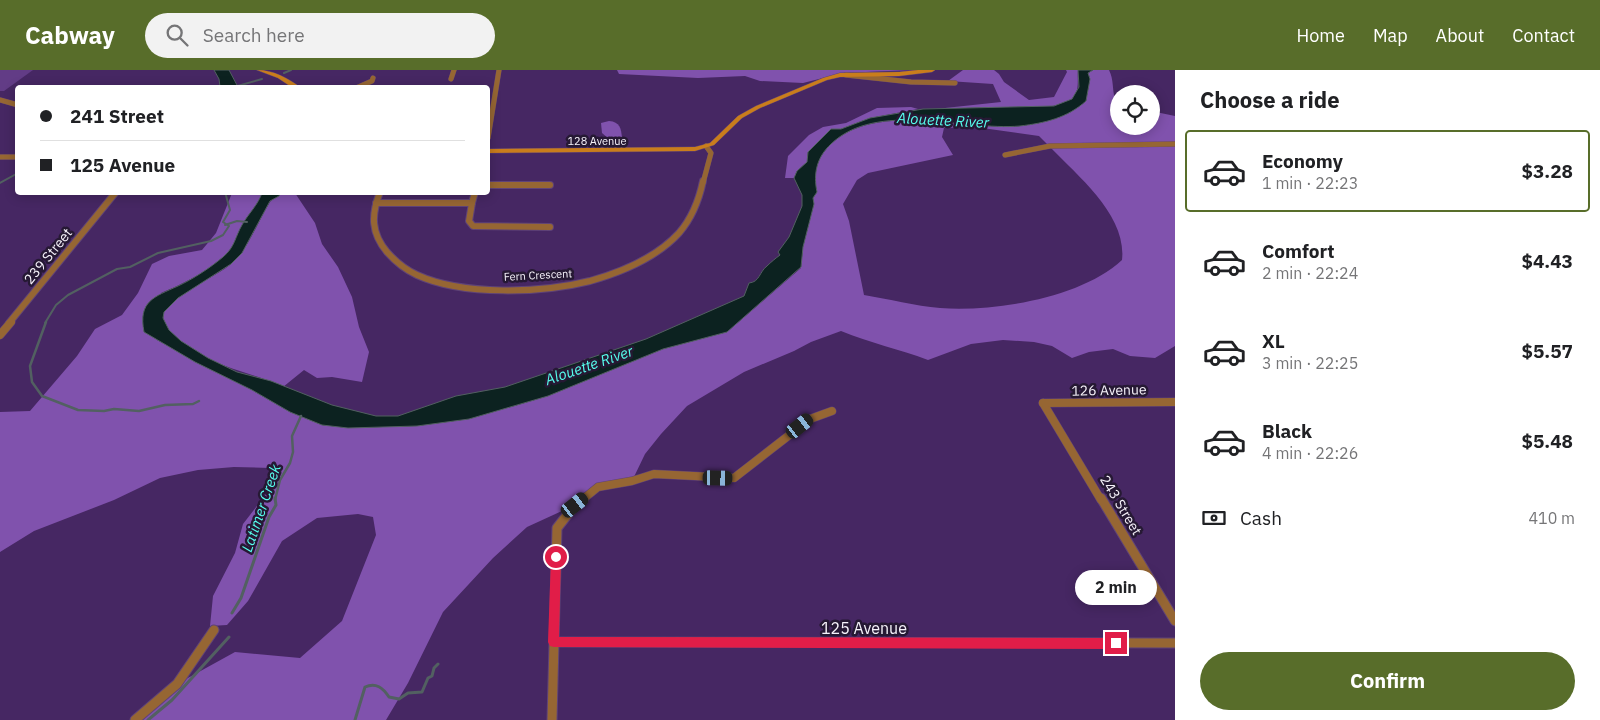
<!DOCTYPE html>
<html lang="en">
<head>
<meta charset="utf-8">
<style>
  body { margin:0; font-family:"IBM Plex Sans",sans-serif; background:#f2f2f2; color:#202124; height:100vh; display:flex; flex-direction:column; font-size:19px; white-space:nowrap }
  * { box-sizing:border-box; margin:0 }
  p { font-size:16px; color:#757577 }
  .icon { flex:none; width:28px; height:28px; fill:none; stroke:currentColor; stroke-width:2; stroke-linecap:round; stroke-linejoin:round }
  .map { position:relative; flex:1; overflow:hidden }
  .side { display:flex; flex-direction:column; background:#fff; width:425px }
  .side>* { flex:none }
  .top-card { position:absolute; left:15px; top:15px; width:475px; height:110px; border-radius:5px; box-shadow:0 2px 12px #0003; display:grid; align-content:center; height:110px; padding:0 25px; background:#fff }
  .fabs { position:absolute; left:1110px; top:15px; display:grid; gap:10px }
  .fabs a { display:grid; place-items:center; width:50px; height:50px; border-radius:50%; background:#fff; box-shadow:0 2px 12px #0003; font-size:25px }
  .end { position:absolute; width:22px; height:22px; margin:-11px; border:6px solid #e11d48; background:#fff; box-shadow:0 0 0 2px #fff }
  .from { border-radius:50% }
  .bubble { position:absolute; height:35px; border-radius:18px; background:#fff; box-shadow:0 2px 12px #0003; font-size:16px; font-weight:800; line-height:35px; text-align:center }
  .car { position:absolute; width:15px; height:30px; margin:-15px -8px; border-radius:6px; box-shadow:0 0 4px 1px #0007; background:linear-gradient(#222 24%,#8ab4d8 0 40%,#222 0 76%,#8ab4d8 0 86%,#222 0) }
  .top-card b { display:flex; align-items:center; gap:18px; height:48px; font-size:19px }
  .top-card b+b { border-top:1px solid #e0e0e0 }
  .top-card i { width:12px; height:12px; background:#202124 }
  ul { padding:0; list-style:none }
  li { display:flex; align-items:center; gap:15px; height:82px; margin:0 10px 8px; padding:0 15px; border:2px solid transparent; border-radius:5px }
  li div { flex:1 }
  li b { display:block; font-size:19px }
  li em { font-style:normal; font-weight:800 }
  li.on { border-color:#586d2a }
  li>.icon { width:45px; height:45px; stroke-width:1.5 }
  h2 { padding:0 25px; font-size:22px; line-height:60px }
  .pay { display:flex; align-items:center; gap:12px; height:55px; padding:0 25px; font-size:19px }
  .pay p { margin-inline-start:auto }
  .button { display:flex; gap:10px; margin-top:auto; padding:10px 25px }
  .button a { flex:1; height:58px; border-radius:30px; background:#586d2a; color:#fff; font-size:20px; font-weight:800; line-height:58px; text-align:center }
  header { display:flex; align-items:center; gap:30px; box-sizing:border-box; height:70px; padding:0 25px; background:#586d2a; color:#fff }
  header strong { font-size:24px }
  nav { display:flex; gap:28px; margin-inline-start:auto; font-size:18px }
  .search { width:350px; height:45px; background:#f2f2f2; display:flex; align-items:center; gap:12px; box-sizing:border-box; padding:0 18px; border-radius:28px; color:#757577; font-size:19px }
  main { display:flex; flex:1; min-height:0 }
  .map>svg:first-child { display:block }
</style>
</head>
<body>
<header>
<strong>Cabway</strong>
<div class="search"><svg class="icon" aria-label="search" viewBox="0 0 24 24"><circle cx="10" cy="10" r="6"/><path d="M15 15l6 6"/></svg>Search here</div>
<nav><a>Home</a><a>Map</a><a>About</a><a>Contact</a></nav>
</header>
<main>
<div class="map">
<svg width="1175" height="650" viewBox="0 0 1175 650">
  <rect width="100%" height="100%" fill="#462763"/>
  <!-- green -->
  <path fill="#623c86" d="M0,0H33L4,21H0Z"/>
  <!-- forest -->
  <g fill="#8052ad">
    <path d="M617,0H912L843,3L803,13L760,11L745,6L698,8L619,4Z"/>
    <path d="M963,0H994L999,4L1004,12L1029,30L1054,27L1067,2L1066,0H1078C1077,10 1080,21 1072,29C1058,43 967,39 945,38L1001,32L993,14L948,11Z"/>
    <path d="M1093,0H1109C1114,10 1112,19 1115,29L1119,31V56H1151V41L1175,46V72L1047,74L1039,66L975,57L944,58L942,67L953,85L868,103L857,110L843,134L849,151L864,225C889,229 915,236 940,238C995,242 1081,228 1122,190C1127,146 1079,107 1051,78L1175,76V276L1155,288L1130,286L1113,279L1089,282L1072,288L1052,276L1034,272L1003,270L971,274L928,290C899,279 870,273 841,261L811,272L794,281L744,302L687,336L661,364L645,384L632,411L600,416L575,435L527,457L493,488L443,542L408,613L386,650H135L177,614L235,582L300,588L342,551L376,465L373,447L358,444L317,448L282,471L248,531L227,555L210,556L213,526L235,483L243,454L281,405L271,398L234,397L198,400L160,408L114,430L34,461L0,482V342L30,341L77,286L95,259L122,245L138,223L152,194L169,186L202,180L216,163L232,123H262C259,134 250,142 244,152C238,161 238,172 231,180C215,198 183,214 161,223L157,270L252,320L290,342L322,355L348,358L417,356L469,349L548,326L663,279L727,262L801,198L803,177L814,134L813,128L817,122C813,103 817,87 831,74C877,31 963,61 1020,56C1045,53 1067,48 1086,31L1090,9L1088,3Z"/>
    <path d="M911,37L918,39L870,48L841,59H831L808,82L807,92L797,101L794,108H785L788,86L809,65L823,57L846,53L877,38Z"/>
    <path d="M609,51C620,52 621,58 622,68L609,69L602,63L601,53Z"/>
    <path d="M281,123H295L315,153L322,174L338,197L352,227L359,257L369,282L362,312L332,307L317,308L304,300L283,317C254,303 224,299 195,282C185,276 158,256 164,242C173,223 216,208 232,193C250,176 257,153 270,132C273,127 278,128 281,123Z"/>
  </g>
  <!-- water -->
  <g fill="#0c2220" stroke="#526061">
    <path d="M214,0H229L238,17H220L219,9Z"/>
    <path d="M1078,0H1093L1088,3L1090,9L1086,31C1067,48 1045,53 1020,56C963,61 877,30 831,74C817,87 813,103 817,122L813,128L814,134L803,177L801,197L727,262L663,279L548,326L469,349L417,356L348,358L322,355L290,342L252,320L195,292L144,262C138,231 154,227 178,216C193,209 210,198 223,187C235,177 235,167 242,155C248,144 258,135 262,123H281L279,126L270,131L242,183L231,194L178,228L164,242L163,248L169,260L181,271L208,288L237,302L271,311L332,335L376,346H398L456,326L505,317L646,269L744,226L749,213C760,212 759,202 767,196C771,192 776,188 780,185L778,182L789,167L802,136V125L794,108L797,101L807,92L808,82L831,59H841L870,48L923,39L1054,36L1072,29L1079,17Z"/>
  </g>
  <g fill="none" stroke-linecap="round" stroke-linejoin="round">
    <!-- stream-far2 -->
    <g stroke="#526061" stroke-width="2">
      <path d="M284,3L291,0"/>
      <path d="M234,17L262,9"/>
      <path d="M0,113L18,103"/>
      <path d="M225,155L237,151L247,152"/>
      <path d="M45,253L56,235L68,225L117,199L130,197L158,183L211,171L223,165L229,156L223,152L230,140L225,122"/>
    </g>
    <!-- stream-far1 -->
    <g stroke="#526061" stroke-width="2.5">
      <path d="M46,252L30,296L32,312L42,326L78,340L104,341L114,339L139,341L165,335L193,334L199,331"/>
      <path d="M275,430L280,410L290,393L293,382L292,366L301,346"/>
    </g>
    <!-- stream -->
    <g stroke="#526061" stroke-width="3">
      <path d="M232,543L241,528L269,447L276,435L275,428"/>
      <path d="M148,650L172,630L229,567"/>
      <path d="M355,650L365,617C376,612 383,618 389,627L399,629L408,623L422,622L428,608L432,606L434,598L438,594"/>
    </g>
    <defs>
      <g id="street-far3">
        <path d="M846,5L911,12L955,13"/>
        <path d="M451,9L454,0"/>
        <path d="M356,18L372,11L373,8"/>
        <path d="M0,30L18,35"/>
        <path d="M488,68L499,0"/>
        <path d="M1005,85L1050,76L1175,74"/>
        <path d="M0,87H18"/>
        <path d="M703,113L711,83L706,76"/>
      </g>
      <g id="street-far2">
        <path d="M488,115H550"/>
        <path d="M380,122C371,145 371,163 387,182C395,191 406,200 417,205C463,226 542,223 590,211C622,202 656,188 679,163C692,148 699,130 703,111"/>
        <path d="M376,133H472L475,122"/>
        <path d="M472,133L469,151L473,156L550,157"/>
        <path d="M9,253L116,122"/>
      </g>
      <g id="street-far1">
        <path d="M0,265L11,252"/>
        <path d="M1043,333L1101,430"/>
        <path d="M1043,333L1175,332"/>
        <path d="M582,430L598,417L632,411L654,404L734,408L810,349L832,341"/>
      </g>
      <g id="street">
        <path d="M1101,428L1175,551"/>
        <path d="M554,572L1175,573"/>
        <path d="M135,650L177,614L214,560"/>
        <path d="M552,650L557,458L575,435L584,428"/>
      </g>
      <g id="secondary">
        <path d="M257,0C273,0 288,8 301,18H293L278,8Z"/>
        <path d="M918,0H935L932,2L899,6L840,7L827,10L760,38L742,48L714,75L695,81L488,83V79L695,77L710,73L738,46L756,36L823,8L840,3L899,2Z"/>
      </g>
    </defs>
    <!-- street-far3 casing -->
    <use href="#street-far3" stroke="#5f4378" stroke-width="5.5"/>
    <!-- street-far2 casing -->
    <use href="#street-far2" stroke="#5f4378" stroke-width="8"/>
    <!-- street-far1 casing -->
    <use href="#street-far1" stroke="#5f4378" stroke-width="9"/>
    <!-- street casing -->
    <use href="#street" stroke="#5f4378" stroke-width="11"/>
    <!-- secondary casing -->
    <use href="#secondary" stroke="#5f4378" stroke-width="1"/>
    <!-- street-far3 -->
    <use href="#street-far3" stroke="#966633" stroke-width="5"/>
    <!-- street-far2 -->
    <use href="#street-far2" stroke="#966633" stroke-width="6"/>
    <!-- street-far1 -->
    <use href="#street-far1" stroke="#966633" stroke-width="8"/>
    <!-- street -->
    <use href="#street" stroke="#966633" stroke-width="9"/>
    <!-- secondary -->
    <use href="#secondary" fill="#c97d1c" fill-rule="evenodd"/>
  </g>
  <!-- route -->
  <path fill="#e11d48" d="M556,482L561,487L559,567L1116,568L1120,569L1122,573L1120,577L1116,579L554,577L550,576L548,572L551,487Z"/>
  <g text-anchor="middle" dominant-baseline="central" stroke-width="5" stroke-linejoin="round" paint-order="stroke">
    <!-- far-street labels -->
    <g font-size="11" fill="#f6f2fa" stroke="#261934">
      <text x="597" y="71">128 Avenue</text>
      <text transform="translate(538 205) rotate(-3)">Fern Crescent</text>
    </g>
    <!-- street labels -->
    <g font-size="14" fill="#f6f2fa" stroke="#261934">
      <text transform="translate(48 186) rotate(-51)">239 Street</text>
      <text transform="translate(1109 320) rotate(-1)">126 Avenue</text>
      <text transform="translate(1121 435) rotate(59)">243 Street</text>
    </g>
    <!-- water labels -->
    <g font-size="15" font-style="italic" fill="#56feed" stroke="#261934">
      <text transform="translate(943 50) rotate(3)">Alouette River</text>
      <text transform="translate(589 295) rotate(-19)">Alouette River</text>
      <text transform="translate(261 438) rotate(-71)">Latimer Creek</text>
    </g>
    <!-- near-street labels -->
    <g font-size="16" fill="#f6f2fa" stroke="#261934">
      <text x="864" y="558">125 Avenue</text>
    </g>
  </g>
</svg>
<div class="fabs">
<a><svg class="icon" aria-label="locate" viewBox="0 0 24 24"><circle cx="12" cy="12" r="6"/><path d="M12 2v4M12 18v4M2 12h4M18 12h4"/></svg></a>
</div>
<i class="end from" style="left:556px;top:487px"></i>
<i class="end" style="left:1116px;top:573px"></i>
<div class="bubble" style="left:1075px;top:500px;width:82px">2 min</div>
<i class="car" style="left:800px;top:356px;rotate:52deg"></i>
<i class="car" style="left:718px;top:408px;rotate:91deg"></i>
<i class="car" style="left:575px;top:435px;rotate:52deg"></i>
<div class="top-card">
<b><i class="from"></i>241 Street</b>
<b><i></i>125 Avenue</b>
</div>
</div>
<section class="side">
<h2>Choose a ride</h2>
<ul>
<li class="on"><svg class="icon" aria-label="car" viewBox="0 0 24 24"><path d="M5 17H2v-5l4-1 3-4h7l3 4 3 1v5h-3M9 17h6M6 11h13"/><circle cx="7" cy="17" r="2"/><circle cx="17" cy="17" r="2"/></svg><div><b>Economy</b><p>1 min · 22:23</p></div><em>$3.28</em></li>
<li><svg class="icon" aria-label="car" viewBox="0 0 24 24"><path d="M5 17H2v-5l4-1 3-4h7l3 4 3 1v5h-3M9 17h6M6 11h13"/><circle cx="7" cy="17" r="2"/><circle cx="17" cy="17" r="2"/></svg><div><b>Comfort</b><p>2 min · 22:24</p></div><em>$4.43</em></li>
<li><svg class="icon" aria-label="car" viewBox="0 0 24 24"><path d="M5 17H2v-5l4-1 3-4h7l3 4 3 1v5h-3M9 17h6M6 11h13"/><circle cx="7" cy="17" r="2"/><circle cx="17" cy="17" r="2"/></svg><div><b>XL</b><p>3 min · 22:25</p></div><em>$5.57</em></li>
<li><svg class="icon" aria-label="car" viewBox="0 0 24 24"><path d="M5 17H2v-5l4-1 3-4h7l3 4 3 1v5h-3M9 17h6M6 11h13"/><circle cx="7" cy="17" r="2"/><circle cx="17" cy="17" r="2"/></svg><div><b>Black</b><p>4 min · 22:26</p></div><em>$5.48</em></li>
</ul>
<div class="pay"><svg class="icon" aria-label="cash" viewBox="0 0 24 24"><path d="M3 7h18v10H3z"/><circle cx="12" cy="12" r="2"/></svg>Cash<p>410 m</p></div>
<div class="button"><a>Confirm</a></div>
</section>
</main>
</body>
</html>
